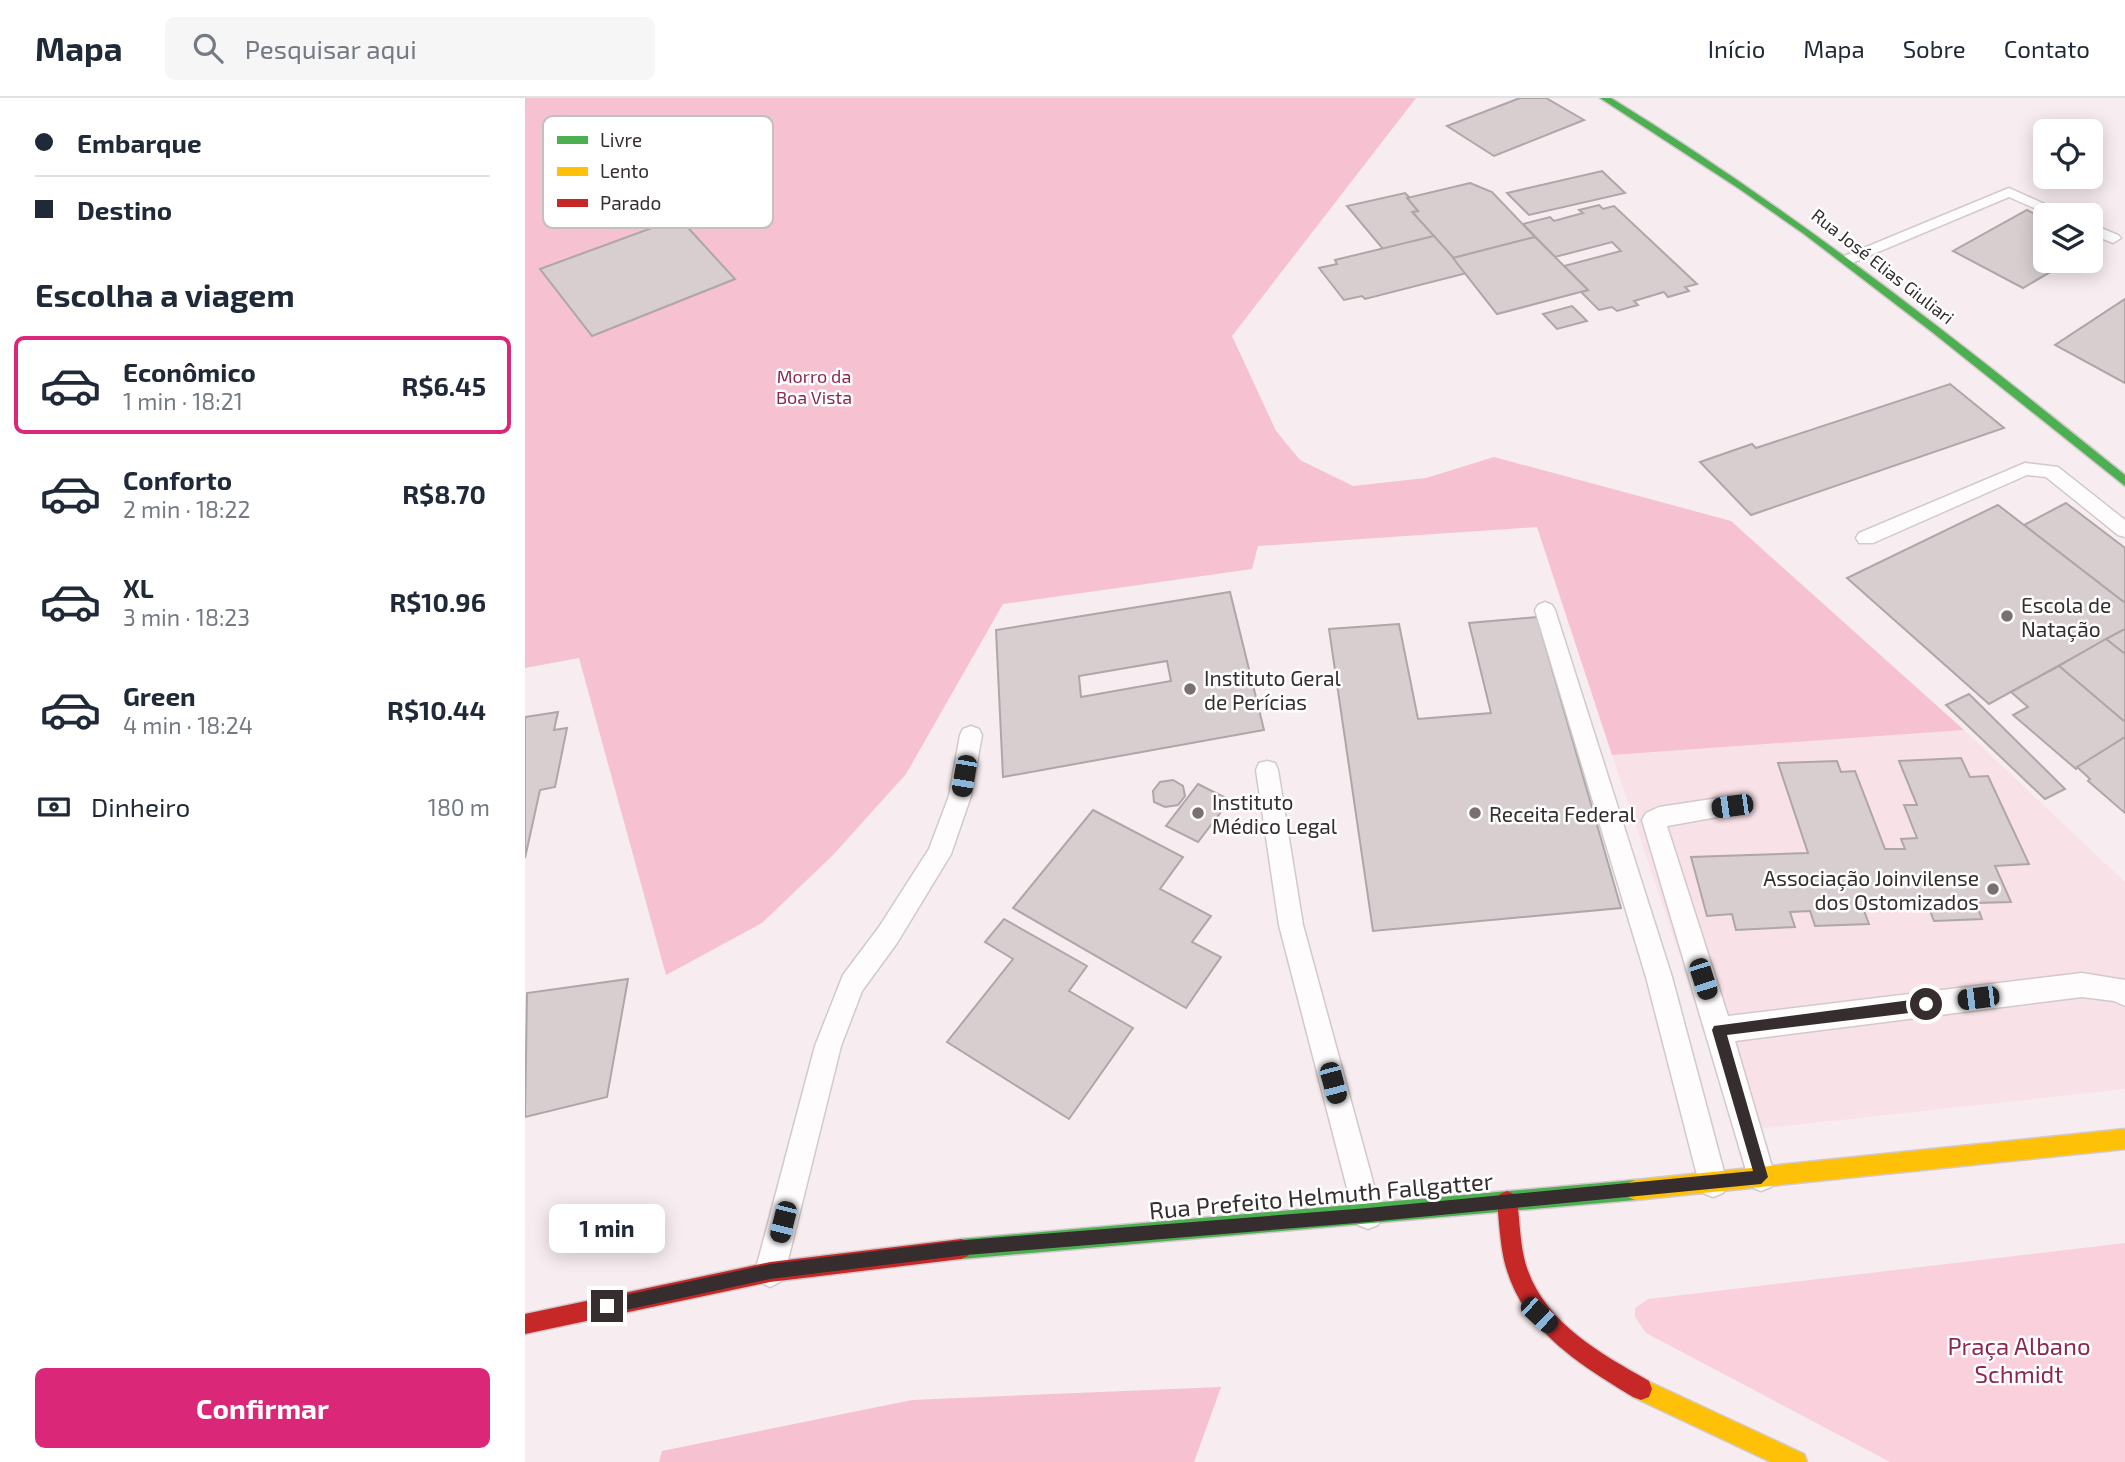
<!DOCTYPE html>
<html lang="pt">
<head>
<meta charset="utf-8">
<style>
  body { margin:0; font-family:"Exo 2",sans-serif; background:#f6f6f7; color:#1f2937; height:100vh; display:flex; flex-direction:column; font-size:26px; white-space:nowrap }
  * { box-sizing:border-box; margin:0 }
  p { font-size:23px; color:#747a83 }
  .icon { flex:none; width:38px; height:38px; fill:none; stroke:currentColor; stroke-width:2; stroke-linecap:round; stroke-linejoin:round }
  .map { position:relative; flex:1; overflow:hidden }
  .drawer { display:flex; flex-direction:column; background:#fff; width:525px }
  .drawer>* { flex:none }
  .top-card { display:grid; align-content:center; height:154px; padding:0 35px; background:#fff }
  .tools { position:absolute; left:1508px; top:21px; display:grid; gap:14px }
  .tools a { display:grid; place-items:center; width:70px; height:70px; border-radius:10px; background:#fff; box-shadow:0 4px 18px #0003; font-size:35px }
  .end { position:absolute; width:32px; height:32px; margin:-16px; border:9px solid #362d2f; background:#fff; box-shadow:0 0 0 4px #fff }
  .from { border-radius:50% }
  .bubble { position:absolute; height:49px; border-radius:10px; background:#fff; box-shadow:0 4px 18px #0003; font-size:23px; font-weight:700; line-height:49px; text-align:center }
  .car { position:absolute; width:21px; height:42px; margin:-21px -10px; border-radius:9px; box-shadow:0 0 5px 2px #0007; background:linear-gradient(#222 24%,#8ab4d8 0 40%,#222 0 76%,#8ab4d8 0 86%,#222 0) }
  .top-card b { display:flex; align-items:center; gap:24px; height:66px; font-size:26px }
  .top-card b+b { border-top:2px solid #e0e1e3 }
  .top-card i { width:18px; height:18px; background:#1f2937 }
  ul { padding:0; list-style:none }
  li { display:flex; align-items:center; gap:21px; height:98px; margin:0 14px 10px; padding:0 21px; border:4px solid transparent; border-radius:10px }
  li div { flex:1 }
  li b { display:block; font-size:26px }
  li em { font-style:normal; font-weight:700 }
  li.selected { border-color:#db2777 }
  li>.icon { width:63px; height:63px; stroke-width:1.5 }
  h2 { padding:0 35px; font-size:32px; line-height:84px }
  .pay { display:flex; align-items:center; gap:18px; height:77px; padding:0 35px; font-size:26px }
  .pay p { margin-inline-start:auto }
  .primary-button { display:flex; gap:14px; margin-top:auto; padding:14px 35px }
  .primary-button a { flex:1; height:80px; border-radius:10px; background:#db2777; color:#fff; font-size:28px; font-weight:700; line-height:80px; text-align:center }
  header { display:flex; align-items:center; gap:42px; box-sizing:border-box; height:98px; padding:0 35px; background:#fff; border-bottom:2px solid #e0e1e3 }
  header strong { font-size:33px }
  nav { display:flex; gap:38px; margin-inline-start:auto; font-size:24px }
  .search { width:490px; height:63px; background:#f6f6f7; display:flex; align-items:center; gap:18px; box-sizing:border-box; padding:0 24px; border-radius:10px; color:#747a83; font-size:26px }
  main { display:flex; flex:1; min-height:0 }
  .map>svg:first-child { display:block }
</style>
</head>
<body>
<header>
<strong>Mapa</strong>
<div class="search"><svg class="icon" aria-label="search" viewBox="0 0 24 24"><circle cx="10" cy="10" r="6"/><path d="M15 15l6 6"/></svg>Pesquisar aqui</div>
<nav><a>Início</a><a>Mapa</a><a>Sobre</a><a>Contato</a></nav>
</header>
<main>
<section class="drawer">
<div class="top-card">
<b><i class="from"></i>Embarque</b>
<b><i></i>Destino</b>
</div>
<h2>Escolha a viagem</h2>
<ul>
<li class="selected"><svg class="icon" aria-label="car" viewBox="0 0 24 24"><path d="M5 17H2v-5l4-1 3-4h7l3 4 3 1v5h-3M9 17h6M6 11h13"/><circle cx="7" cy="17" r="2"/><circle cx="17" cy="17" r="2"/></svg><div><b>Econômico</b><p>1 min · 18:21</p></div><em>R$6.45</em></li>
<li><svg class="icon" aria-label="car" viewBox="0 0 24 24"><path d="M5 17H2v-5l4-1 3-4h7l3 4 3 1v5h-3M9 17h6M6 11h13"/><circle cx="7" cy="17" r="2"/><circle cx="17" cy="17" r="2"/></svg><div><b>Conforto</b><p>2 min · 18:22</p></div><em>R$8.70</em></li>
<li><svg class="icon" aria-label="car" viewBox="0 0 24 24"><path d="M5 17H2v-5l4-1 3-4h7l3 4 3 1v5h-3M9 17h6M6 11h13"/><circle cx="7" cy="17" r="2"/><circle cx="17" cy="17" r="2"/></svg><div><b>XL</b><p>3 min · 18:23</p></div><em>R$10.96</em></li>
<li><svg class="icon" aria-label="car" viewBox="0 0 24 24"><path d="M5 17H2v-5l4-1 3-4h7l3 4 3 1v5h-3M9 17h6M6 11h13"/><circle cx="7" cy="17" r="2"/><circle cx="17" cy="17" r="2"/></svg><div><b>Green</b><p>4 min · 18:24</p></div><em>R$10.44</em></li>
</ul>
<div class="pay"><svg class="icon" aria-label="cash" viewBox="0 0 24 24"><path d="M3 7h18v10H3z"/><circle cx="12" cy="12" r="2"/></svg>Dinheiro<p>180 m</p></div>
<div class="primary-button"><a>Confirmar</a></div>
</section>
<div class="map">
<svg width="1600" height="1364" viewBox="0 0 1600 1364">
  <rect width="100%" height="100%" fill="#f7ecef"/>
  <!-- built -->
  <path fill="#f9e2e7" d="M1439,632L1600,784V991L1214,1033L1087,657Z"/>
  <!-- green -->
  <path fill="#fad0dc" d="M1600,1145V1364H1365L1121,1235L1110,1219V1210L1123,1201Z"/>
  <!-- forest -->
  <g fill="#f6c1d0">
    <path d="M0,0H891L707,238L751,333L775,362L828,388L901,380L969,359L1206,423L1439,632L1087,657L1012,429L733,448L727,471L478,506L381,676L308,757L237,825L141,877L54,560L0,570Z"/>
    <path d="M696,1289L669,1364H134L137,1353L387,1302Z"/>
  </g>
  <!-- building -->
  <g fill="#d8ced0" stroke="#aea6a8" stroke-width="2" fill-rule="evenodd">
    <path d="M995,0H1021L1059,22L969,58L922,28Z"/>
    <path d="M1077,73L1100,95L1004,117L982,95Z"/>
    <path d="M945,85L967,94L1010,139L928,160L887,114L893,113L882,100Z"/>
    <path d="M880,95L884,99L882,100L893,113L887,114L909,138L858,151L822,108Z"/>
    <path d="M1074,107L1078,111L1089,108L1172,186L1160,189L1164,193L1143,199L1139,194L1109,203L1113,207L1092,213L1087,209L1074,212L1056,194L1063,192L1039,168L1096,153L1087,144L1030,159L998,126L1025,119L1029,123L1058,115L1054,112Z"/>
    <path d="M1502,112L1521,122V163H1544L1498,190L1428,153Z"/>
    <path d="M154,120L210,181L67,238L15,171Z"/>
    <path d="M909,138L942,175L840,201L837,198L819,202L794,170L812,166L810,162Z"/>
    <path d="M1010,139L1063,192L972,216L928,160Z"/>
    <path d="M1600,201V285L1530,247Z"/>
    <path d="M1047,208L1062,223L1032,231L1018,216Z"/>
    <path d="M1425,286L1479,330L1226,417L1175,364L1227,346L1231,350Z"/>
    <path d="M1541,405L1600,450V505L1499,427Z"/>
    <path d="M1473,407L1600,505V531L1464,606L1322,480Z"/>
    <path d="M705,494L739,632L478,679L471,532ZM642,563L646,583L556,599L554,578Z"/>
    <path d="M1012,519L1096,810L848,833L804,531L874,526L893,621L966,615L944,525Z"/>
    <path d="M1600,531V556L1581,541Z"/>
    <path d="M1581,541L1600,556V624L1534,568Z"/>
    <path d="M1534,568L1600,624V639L1551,671L1488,617L1503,609L1486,594Z"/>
    <path d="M1444,596L1540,691L1520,701L1421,607Z"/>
    <path d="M33,614L29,632L42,630L30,689L15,692L0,760V619Z"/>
    <path d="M1600,639V715L1563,683L1565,681L1552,669Z"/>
    <path d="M1436,660L1445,679L1463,678L1504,766L1470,768L1486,804L1451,805L1457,821L1409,823L1403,808L1338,810L1344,826L1290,828L1285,813L1265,814L1270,829L1211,832L1207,816L1182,818L1166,759L1283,755L1253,665L1312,663L1316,674L1330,673L1360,751H1380L1376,741L1392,740L1379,707H1392L1374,663Z"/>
    <path d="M648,682L658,688L660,698L653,707L640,709L629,704L628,693L635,684Z"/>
    <path d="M673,686L705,702L673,744L641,728Z"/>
    <path d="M568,712L658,759L635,791L686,818L667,844L696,859L661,910L488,810Z"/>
    <path d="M479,821L562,868L544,893L608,930L544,1021L422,944L488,861L460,844Z"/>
    <path d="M103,881L82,999L0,1019L2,895Z"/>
  </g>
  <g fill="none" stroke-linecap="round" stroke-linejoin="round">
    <defs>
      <g id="lane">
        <path d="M1484,90L1544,117H1525L1484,99L1327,165L1322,167L1314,162L1317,159Z"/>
        <path d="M1566,126L1593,137L1596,140L1588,145L1566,136Z"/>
        <path d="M1500,365L1533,369L1600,422V439L1593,437L1521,379L1502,377L1348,445H1334L1331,440L1334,435Z"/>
        <path d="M1020,504L1027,507L1030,512L1147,879L1202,1085L1198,1095L1188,1099L1178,1095L1174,1085L1121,879L1010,512L1013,507Z"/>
        <path d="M446,628L454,631L457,637L446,698L426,756L372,845L337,893L316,948L260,1174L255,1184L245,1189L235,1184L230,1174L290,948L318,877L354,829L404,751L424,698L435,637L438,631Z"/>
        <path d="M742,663L750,665L753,672L778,827L857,1117L853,1127L843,1131L833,1127L829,1117L754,827L731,672L734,665Z"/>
        <path d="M1207,698L1215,701L1219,708L1215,715L1142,728L1203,918L1557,875L1600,882V908L1589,903L1557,899L1210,943L1250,1079L1246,1089L1236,1093L1226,1089L1117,722L1121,715L1134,709Z"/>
      </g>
      <g id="fast">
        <path d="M1075,0H1086C1268,112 1434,243 1600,377V388L1407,234L1279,136L1213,90Z"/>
        <path d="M1110,1082L1117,1085L1120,1092L1117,1099L1110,1102L436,1161L429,1158L426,1151L429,1144L436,1141Z"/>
      </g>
      <g id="slow">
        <path d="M1600,1031V1051L1110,1102L1103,1099L1100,1092L1103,1085L1110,1082Z"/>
        <path d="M1116,1280L1279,1356L1282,1364H1246L1108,1299L1105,1291L1108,1283Z"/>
      </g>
      <g id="jam">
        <path d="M982,1093L989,1096L992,1103C995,1124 995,1147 1001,1167C1019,1225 1075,1255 1124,1283L1127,1291L1124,1299L1116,1302L1108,1299C1052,1265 995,1230 979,1162C975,1143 974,1123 972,1103L975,1096Z"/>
        <path d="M436,1141L443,1144L446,1151L443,1158L436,1161L245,1184L0,1236V1216L245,1164Z"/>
      </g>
    </defs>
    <!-- lane casing -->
    <use href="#lane" stroke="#d2c9cc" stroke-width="3"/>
    <!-- fast casing -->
    <use href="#fast" stroke="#d2c9cc" stroke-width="3"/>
    <!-- slow casing -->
    <use href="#slow" stroke="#d2c9cc" stroke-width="3"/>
    <!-- jam casing -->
    <use href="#jam" stroke="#d2c9cc" stroke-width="3"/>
    <!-- lane -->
    <use href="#lane" fill="#fefcfd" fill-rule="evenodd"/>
    <!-- fast -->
    <use href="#fast" fill="#4caf50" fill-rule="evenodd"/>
    <!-- slow -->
    <use href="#slow" fill="#ffc107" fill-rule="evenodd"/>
    <!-- jam -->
    <use href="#jam" fill="#c62828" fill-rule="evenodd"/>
  </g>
  <!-- route -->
  <path fill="#362d2f" d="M1401,900L1408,906L1401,913L1202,937L1243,1079L1236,1086L843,1124L441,1157L245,1181L82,1216L76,1214L74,1208L76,1203L82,1201L245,1166L441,1142L843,1110L1228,1073L1187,932L1189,928Z"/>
  <!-- markers -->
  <g fill="#7a7072" stroke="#fff" stroke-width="2.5">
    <circle cx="1482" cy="518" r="7"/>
    <circle cx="665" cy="591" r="7"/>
    <circle cx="673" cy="715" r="7"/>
    <circle cx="950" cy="715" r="7"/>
    <circle cx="1468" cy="791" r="7"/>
  </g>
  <g text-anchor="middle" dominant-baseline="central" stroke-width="5" stroke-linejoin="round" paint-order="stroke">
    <!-- far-street labels -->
    <g font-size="18" fill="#362d2f" stroke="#fff">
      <text transform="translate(1358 168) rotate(38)">Rua José Elias Giuliari</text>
    </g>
    <!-- far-park labels -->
    <g font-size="18" fill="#8e274f" stroke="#fff">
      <text x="289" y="278">Morro da<tspan x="289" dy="21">Boa Vista</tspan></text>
    </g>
    <!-- poi labels -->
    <g font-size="21" fill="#362d2f" stroke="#fff" text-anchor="start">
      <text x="1496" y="506">Escola de<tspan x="1496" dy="24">Natação</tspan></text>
      <text x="679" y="579">Instituto Geral<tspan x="679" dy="24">de Perícias</tspan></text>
      <text x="687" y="703">Instituto<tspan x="687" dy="24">Médico Legal</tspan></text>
      <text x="964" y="715">Receita Federal</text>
      <text x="1454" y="779" text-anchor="end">Associação Joinvilense<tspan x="1454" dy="24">dos Ostomizados</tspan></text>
    </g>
    <!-- near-street labels -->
    <g font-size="24" fill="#362d2f" stroke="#fff">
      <text transform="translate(796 1097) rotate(-5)">Rua Prefeito Helmuth Fallgatter</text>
    </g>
    <!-- near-park labels -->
    <g font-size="24" fill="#8e274f" stroke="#fff">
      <text x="1494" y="1247">Praça Albano<tspan x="1494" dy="28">Schmidt</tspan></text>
    </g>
  </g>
  <!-- legend -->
  <rect x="18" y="18" width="230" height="112" rx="10" fill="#fff" stroke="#c3c0c1" stroke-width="2"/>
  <rect x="32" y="38" width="31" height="8" fill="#4caf50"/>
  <rect x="32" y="69" width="31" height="9" fill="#ffc107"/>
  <rect x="32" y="101" width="31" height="8" fill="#c62828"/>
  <g font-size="19" fill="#362d2f">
    <text x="75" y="49">Livre</text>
    <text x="75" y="80">Lento</text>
    <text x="75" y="112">Parado</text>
  </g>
</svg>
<div class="tools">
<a><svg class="icon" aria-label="locate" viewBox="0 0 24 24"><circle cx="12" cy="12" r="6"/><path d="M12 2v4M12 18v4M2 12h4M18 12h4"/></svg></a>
<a><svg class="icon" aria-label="layers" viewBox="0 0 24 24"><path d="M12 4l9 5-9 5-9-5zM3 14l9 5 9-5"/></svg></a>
</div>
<i class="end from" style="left:1401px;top:906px"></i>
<i class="end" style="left:82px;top:1208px"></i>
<div class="bubble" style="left:24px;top:1106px;width:116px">1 min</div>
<i class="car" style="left:439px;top:678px;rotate:190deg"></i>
<i class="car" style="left:1207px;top:708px;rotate:262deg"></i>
<i class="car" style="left:1178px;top:881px;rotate:162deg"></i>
<i class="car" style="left:1453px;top:900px;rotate:263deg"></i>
<i class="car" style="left:808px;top:985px;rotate:165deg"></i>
<i class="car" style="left:258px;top:1124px;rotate:194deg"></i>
<i class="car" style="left:1014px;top:1217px;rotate:133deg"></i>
</div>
</main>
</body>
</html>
